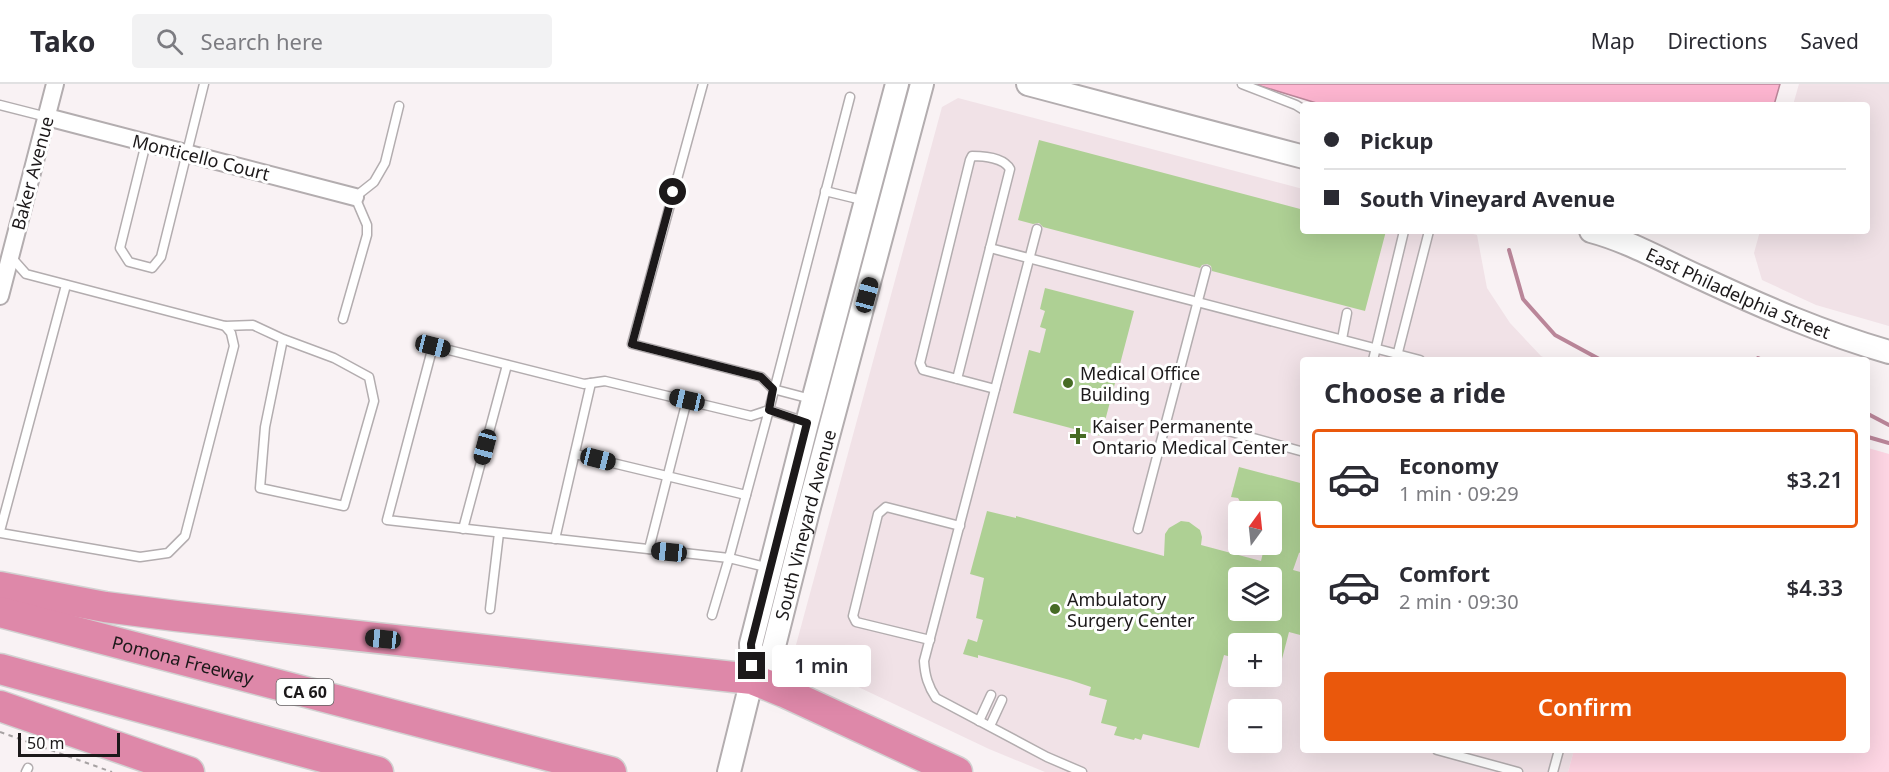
<!DOCTYPE html>
<html lang="en">
<head>
<meta charset="utf-8">
<style>
  body { margin:0; font-family:"Noto Sans",sans-serif; background:#f2f2f3; color:#2b2b33; height:100vh; display:flex; flex-direction:column; font-size:22px; white-space:nowrap }
  * { box-sizing:border-box; margin:0 }
  p { font-size:20px; color:#7c7c81 }
  .icon { flex:none; width:33px; height:33px; fill:none; stroke:currentColor; stroke-width:2; stroke-linecap:round; stroke-linejoin:round }
  .map { position:relative; flex:1; overflow:hidden }
  .sheet { position:absolute; left:1300px; top:273px; width:570px; height:396px; display:flex; flex-direction:column; background:#fff; border-radius:6px; box-shadow:0 6px 24px #0002 }
  .sheet>* { flex:none }
  .banner { position:absolute; left:1300px; top:18px; width:570px; height:132px; border-radius:6px; box-shadow:0 6px 24px #0002; display:grid; align-content:center; height:132px; padding:0 24px; background:#fff }
  .needle { width:39px; rotate:15deg }
  .tools { position:absolute; left:1228px; top:417px; display:grid; gap:12px }
  .tools a { display:grid; place-items:center; width:54px; height:54px; border-radius:6px; background:#fff; box-shadow:0 6px 24px #0002; font-size:30px }
  .scale { position:absolute; left:18px; bottom:15px; width:102px; box-sizing:border-box; padding-left:6px; border:3px solid #1c191a; border-top:0; font-size:16px; line-height:21px; white-space:nowrap; color:#1c191a; -webkit-text-stroke:4px #fff; paint-order:stroke }
  .end { position:absolute; width:27px; height:27px; margin:-14px; border:8px solid #1c191a; background:#fff; box-shadow:0 0 0 3px #fff }
  .from { border-radius:50% }
  .bubble { position:absolute; height:42px; border-radius:6px; background:#fff; box-shadow:0 6px 24px #0002; font-size:20px; font-weight:600; line-height:42px; text-align:center }
  .car { position:absolute; width:18px; height:36px; margin:-18px -9px; border-radius:8px; box-shadow:0 0 4px 2px #0007; background:linear-gradient(#222 24%,#8ab4d8 0 40%,#222 0 76%,#8ab4d8 0 86%,#222 0) }
  .banner b { display:flex; align-items:center; gap:21px; height:57px; font-size:22px }
  .banner b+b { border-top:2px solid #e1e1e2 }
  .banner i { width:15px; height:15px; background:#2b2b33 }
  ul { padding:0; list-style:none }
  li { display:flex; align-items:center; gap:18px; height:99px; margin:0 12px 9px; padding:0 12px; border:3px solid transparent; border-radius:6px }
  li div { flex:1 }
  li b { display:block; font-size:22px }
  li em { font-style:normal; font-weight:600 }
  li.selected { border-color:#ea580c }
  li>.icon { width:54px; height:54px; stroke-width:1.5 }
  h2 { padding:0 24px; font-size:27px; line-height:72px }
  .primary-button { display:flex; gap:12px; margin-top:auto; padding:12px 24px }
  .primary-button a { flex:1; height:69px; border-radius:6px; background:#ea580c; color:#fff; font-size:24px; font-weight:600; line-height:69px; text-align:center }
  header { display:flex; align-items:center; gap:36px; box-sizing:border-box; height:84px; padding:0 30px; background:#fff; border-bottom:2px solid #e1e1e2 }
  header strong { font-size:28px }
  nav { display:flex; gap:33px; margin-inline-start:auto; font-size:21px }
  .search { width:420px; height:54px; background:#f2f2f3; display:flex; align-items:center; gap:15px; box-sizing:border-box; padding:0 21px; border-radius:6px; color:#7c7c81; font-size:22px }
  .map>svg:first-child { display:block }
</style>
</head>
<body>
<header>
<strong>Tako</strong>
<div class="search"><svg class="icon" aria-label="search" viewBox="0 0 24 24"><circle cx="10" cy="10" r="6"/><path d="M15 15l6 6"/></svg>Search here</div>
<nav><a>Map</a><a>Directions</a><a>Saved</a></nav>
</header>
<div class="map">
<svg width="1889" height="688" viewBox="0 0 1889 688">
  <rect width="100%" height="100%" fill="#f9f2f4"/>
  <!-- built -->
  <g fill="#f1e2e7" fill-rule="evenodd">
    <path d="M1799,0H1889V242L1816,221L1762,196L1754,169L1760,147H1868V21H1793Z"/>
    <path d="M958,14L1303,105L1304,147H1462L1477,151L1487,204L1510,239L1541,272L1549,276H1304V666H1574L1568,688H1045L989,665L793,572L942,23ZM1239,428H1272V460H1239ZM1239,494H1272V526H1239ZM1239,560H1272V592H1239ZM1239,626H1272V658H1239Z"/>
  </g>
  <!-- green -->
  <path fill="#fed6e4" d="M1868,364L1889,370V688H1568L1574,666H1868Z"/>
  <!-- water -->
  <path fill="#fdb5d0" stroke="#ba8699" stroke-width="1.5" d="M1254,0H1780L1774,21H1323Z"/>
  <g fill="none" stroke-linecap="round" stroke-linejoin="round">
    <!-- stream -->
    <g stroke="#ba8699" stroke-width="4">
      <path d="M1509,166L1523,215L1555,251L1601,276"/>
      <path d="M1758,274L1762,276"/>
      <path d="M1868,330L1889,341"/>
      <path d="M1868,353L1889,359"/>
    </g>
  </g>
  <!-- building -->
  <g fill="#aed094" fill-rule="evenodd">
    <path d="M1039,56L1304,126V147H1386L1365,227L1212,187L1211,182L1207,180L1202,181L1200,184L1043,143L1039,139L1033,140L1018,136Z"/>
    <path d="M1045,204L1134,227L1101,352L1013,329L1029,266L1040,269L1046,245L1040,243L1045,227L1040,225Z"/>
    <path d="M1239,383L1304,400V466L1299,469L1293,486L1304,489V552L1289,548L1276,598L1272,597V560H1239V575L1224,571L1199,664L1143,650L1141,656L1135,654L1134,656L1114,651L1117,643L1101,639L1107,616L1089,611L1091,603L1070,596L978,571V574L963,570L968,555L977,558L983,536L976,534L984,494L970,490L987,427L1016,434V432L1164,472L1165,450L1169,444L1181,437L1189,438L1200,446L1202,453L1201,461L1261,477L1265,460H1272V428H1246L1238,414L1231,413ZM1239,494H1272V526H1239Z"/>
  </g>
  <g fill="none" stroke-linecap="round" stroke-linejoin="round">
    <defs>
      <g id="lane">
        <path d="M703,0L632,260L761,293L773,305L811,315"/>
        <path d="M1242,0L1296,21L1304,26"/>
        <path d="M0,21L47,33"/>
        <path d="M146,59L120,164L129,178L152,184L161,173L204,0"/>
        <path d="M825,107L866,117"/>
        <path d="M1037,145L924,577C925,592 928,602 936,614L1047,673L1082,688"/>
        <path d="M990,164L1420,276"/>
        <path d="M11,173L26,190L225,242L253,241L283,255L265,343L260,404L344,422L374,317L369,293L334,274L283,255"/>
        <path d="M343,235L367,151V141L355,113L374,98L385,79L399,22"/>
        <path d="M1342,255L1347,229"/>
        <path d="M1373,276L1404,147"/>
        <path d="M1396,276L1429,147"/>
        <path d="M957,295L1010,85C1004,74 984,72 972,72L970,76L920,279L923,286L995,305"/>
        <path d="M806,338L769,326L751,332L605,297L584,300L433,262L387,436L729,474L769,326L850,13"/>
        <path d="M1210,342L1304,368"/>
        <path d="M575,370L746,411"/>
        <path d="M463,445L507,281"/>
        <path d="M1138,445L1206,186"/>
        <path d="M0,447L66,201"/>
        <path d="M0,449L140,473L168,469L185,452L234,262L231,249L225,242"/>
        <path d="M555,455L591,299"/>
        <path d="M649,465L687,316"/>
        <path d="M490,525L499,449"/>
        <path d="M712,531L729,474L770,484"/>
        <path d="M930,556L856,538L853,532L878,430L886,423L960,442"/>
        <path d="M979,637L991,611"/>
        <path d="M990,642L1002,616"/>
        <path d="M1437,666L1518,688"/>
        <path d="M26,688L28,684"/>
        <path d="M1553,688L1559,666"/>
      </g>
      <g id="street">
        <path d="M47,33L355,113"/>
        <path d="M0,212L55,0"/>
      </g>
      <g id="secondary">
        <path d="M1028,0L1304,73"/>
        <path id="s1" d="M1591,147C1629,157 1665,178 1701,194C1763,223 1823,249 1889,268"/>
        <path id="s2" d="M752,595L773,566L808,427L922,0"/>
        <path d="M729,688L752,595L751,560L807,339L897,0"/>
      </g>
      <g id="highway">
        <path d="M0,503L105,523L176,532L752,595L784,608L957,688"/>
        <path id="s3" d="M0,528L611,688"/>
        <path d="M0,585L378,688"/>
        <path d="M0,622L189,688"/>
      </g>
    </defs>
    <!-- lane casing -->
    <use href="#lane" stroke="#b3adaf" stroke-width="11"/>
    <!-- street casing -->
    <use href="#street" stroke="#b3adaf" stroke-width="20"/>
    <!-- secondary casing -->
    <use href="#secondary" stroke="#b3adaf" stroke-width="26"/>
    <!-- highway casing -->
    <use href="#highway" stroke="#d2d1d1" stroke-width="33"/>
    <!-- path -->
    <path stroke="#a7a2a3" stroke-width="2" stroke-dasharray="4.5 4.5" stroke-linecap="butt" d="M0,648L112,688"/>
    <!-- lane -->
    <use href="#lane" stroke="#fff" stroke-width="8"/>
    <!-- street -->
    <use href="#street" stroke="#fff" stroke-width="16"/>
    <!-- secondary -->
    <use href="#secondary" stroke="#fff" stroke-width="22"/>
    <!-- highway -->
    <use href="#highway" stroke="#de88a9" stroke-width="30"/>
  </g>
  <g fill="none" stroke-linecap="round" stroke-linejoin="round">
    <!-- route -->
    <path stroke="#1c191a" stroke-width="8" d="M673,108L632,260L761,293L773,305L769,326L807,339L751,560L752,582"/>
  </g>
  <!-- markers -->
  <g fill="#466b24" stroke="#fff" stroke-width="2">
    <circle cx="1068" cy="299" r="6"/>
    <path d="M1075 343h6v6h6v6h-6v6h-6v-6h-6v-6h6z"/>
    <circle cx="1055" cy="525" r="6"/>
  </g>
  <g text-anchor="middle" dominant-baseline="central" stroke-width="6" stroke-linejoin="round" paint-order="stroke">
    <!-- shield labels -->
    <rect fill="#fff" stroke="#605e5f" stroke-width="1.5" x="276.5" y="595" width="57" height="26" rx="4.5"/>
    <g font-size="16" font-weight="bold" fill="#1c191a">
      <text x="305" y="608">CA 60</text>
    </g>
    <!-- street labels -->
    <g font-size="18" fill="#1c191a" stroke="#fff">
      <text transform="translate(201 73) rotate(14)">Monticello Court</text>
      <text transform="translate(32 89) rotate(-75)">Baker Avenue</text>
      <text stroke="none"><textPath href="#s1" startOffset="160">East Philadelphia Street</textPath></text>
      <text stroke="none"><textPath href="#s2" startOffset="165">South Vineyard Avenue</textPath></text>
      <text stroke="none"><textPath href="#s3" startOffset="189">Pomona Freeway</textPath></text>
    </g>
    <!-- poi labels -->
    <g font-size="18" fill="#1c191a" stroke="#fff" text-anchor="start">
      <text x="1080" y="289">Medical Office<tspan x="1080" dy="21">Building</tspan></text>
      <text x="1092" y="342">Kaiser Permanente<tspan x="1092" dy="21">Ontario Medical Center</tspan></text>
      <text x="1067" y="515">Ambulatory<tspan x="1067" dy="21">Surgery Center</tspan></text>
    </g>
  </g>
</svg>
<div class="tools">
<a><svg class="needle" viewBox="-14 -14 28 28"><path d="M0-13l5 13h-10z" fill="#e53935"/><path d="M0 13l5-13h-10z" fill="#7c7c81"/></svg></a>
<a><svg class="icon" aria-label="layers" viewBox="0 0 24 24"><path d="M12 4l9 5-9 5-9-5zM3 14l9 5 9-5"/></svg></a>
<a>+</a>
<a>−</a>
</div>
<div class="scale">50 m</div>
<i class="end from" style="left:673px;top:108px"></i>
<i class="end" style="left:752px;top:582px"></i>
<div class="bubble" style="left:772px;top:561px;width:99px">1 min</div>
<i class="car" style="left:867px;top:211px;rotate:15deg"></i>
<i class="car" style="left:433px;top:262px;rotate:104deg"></i>
<i class="car" style="left:687px;top:316px;rotate:283deg"></i>
<i class="car" style="left:485px;top:363px;rotate:195deg"></i>
<i class="car" style="left:598px;top:375px;rotate:104deg"></i>
<i class="car" style="left:669px;top:468px;rotate:276deg"></i>
<i class="car" style="left:383px;top:555px;rotate:276deg"></i>
<div class="banner">
<b><i class="from"></i>Pickup</b>
<b><i></i>South Vineyard Avenue</b>
</div>
<section class="sheet">
<h2>Choose a ride</h2>
<ul>
<li class="selected"><svg class="icon" aria-label="car" viewBox="0 0 24 24"><path d="M5 17H2v-5l4-1 3-4h7l3 4 3 1v5h-3M9 17h6M6 11h13"/><circle cx="7" cy="17" r="2"/><circle cx="17" cy="17" r="2"/></svg><div><b>Economy</b><p>1 min · 09:29</p></div><em>$3.21</em></li>
<li><svg class="icon" aria-label="car" viewBox="0 0 24 24"><path d="M5 17H2v-5l4-1 3-4h7l3 4 3 1v5h-3M9 17h6M6 11h13"/><circle cx="7" cy="17" r="2"/><circle cx="17" cy="17" r="2"/></svg><div><b>Comfort</b><p>2 min · 09:30</p></div><em>$4.33</em></li>
</ul>
<div class="primary-button"><a>Confirm</a></div>
</section>
</div>
</body>
</html>
